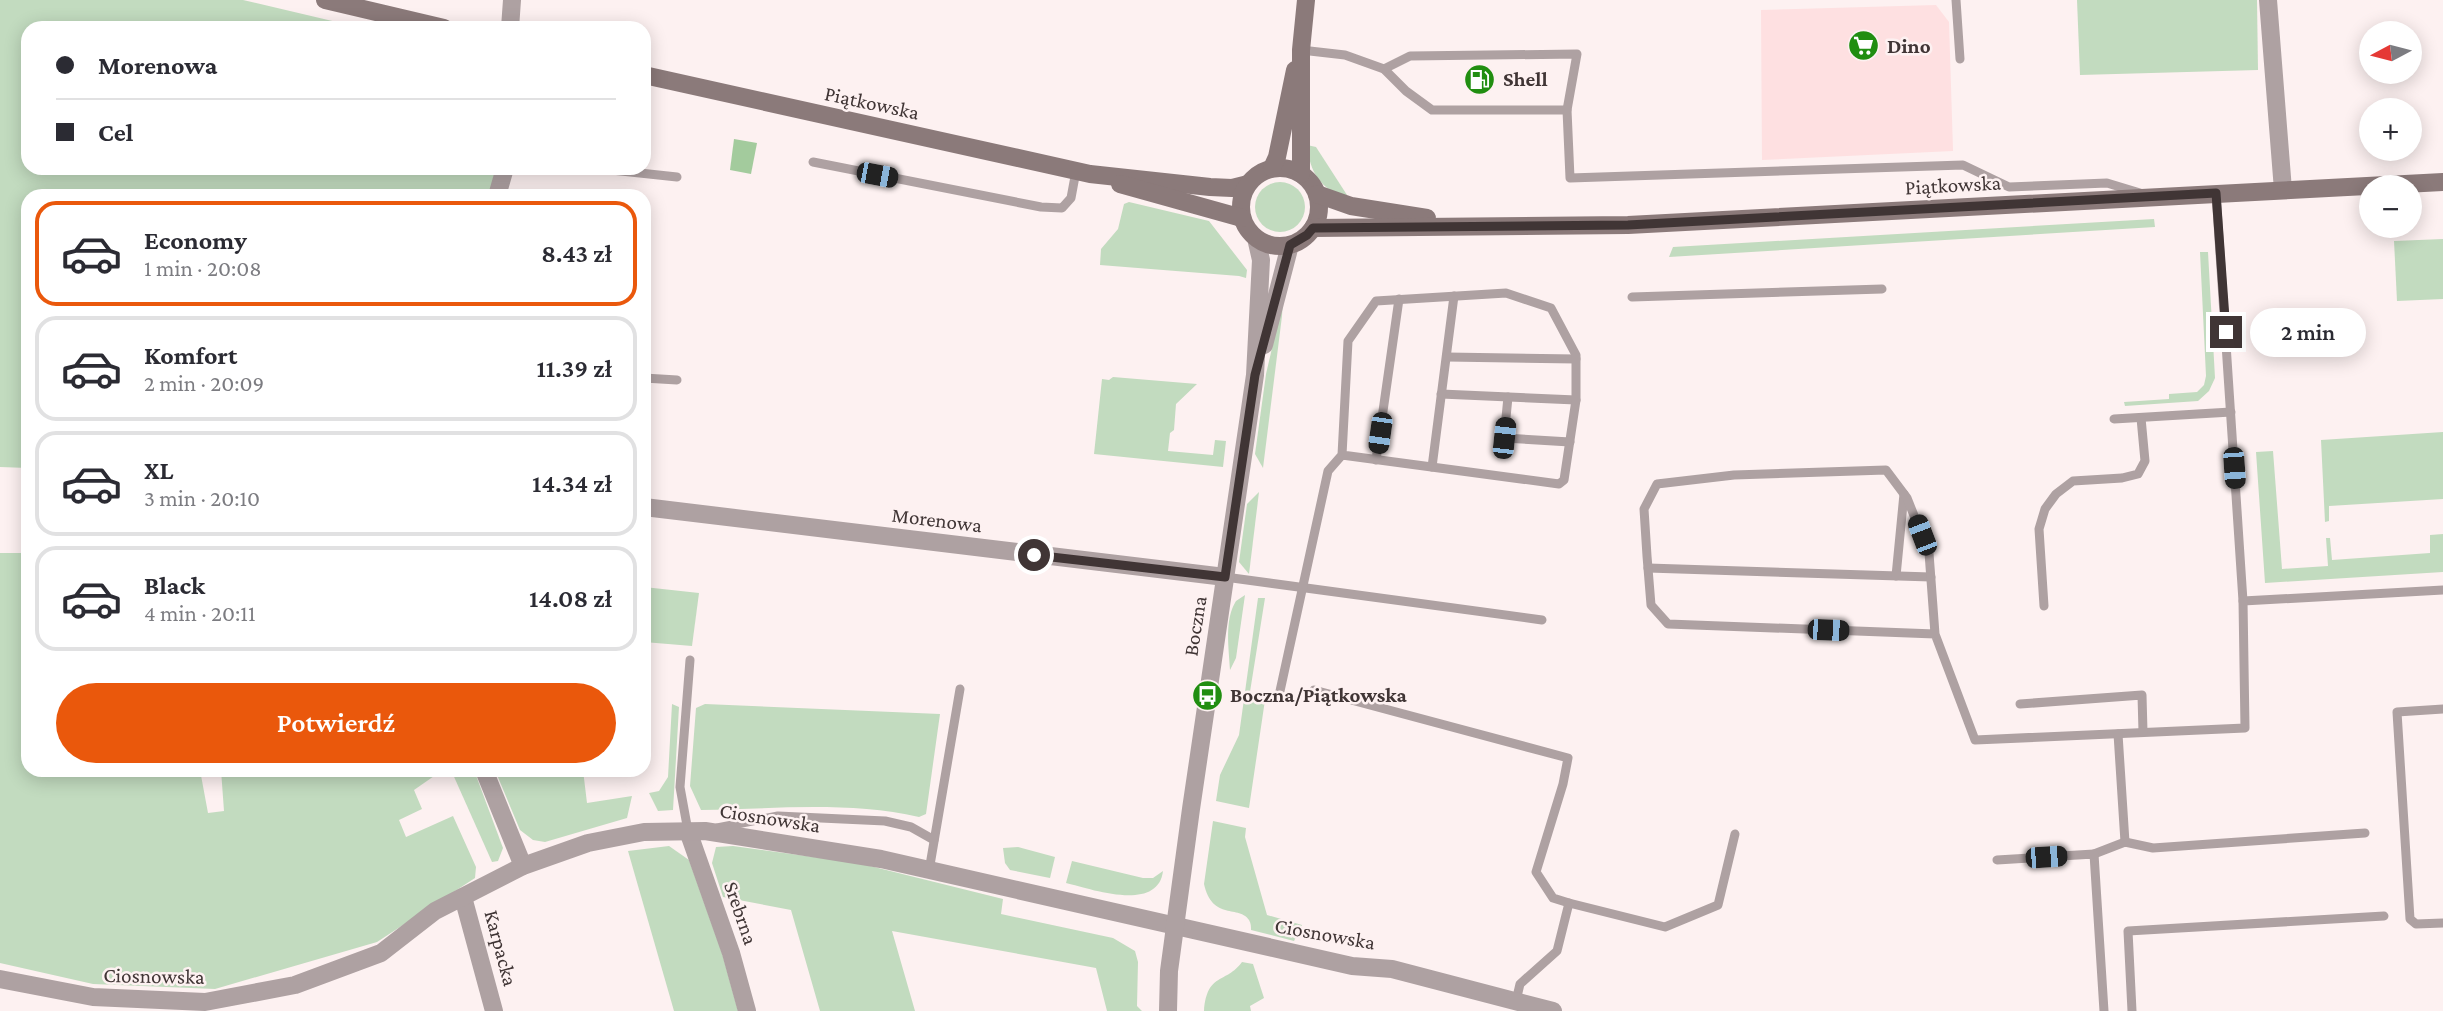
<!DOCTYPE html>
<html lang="pl">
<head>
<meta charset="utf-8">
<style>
  body { margin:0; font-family:"Crimson Pro",serif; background:#f2f2f3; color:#2b2b33; height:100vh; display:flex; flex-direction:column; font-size:26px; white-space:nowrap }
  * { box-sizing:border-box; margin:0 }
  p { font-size:23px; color:#7c7c81 }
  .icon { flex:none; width:38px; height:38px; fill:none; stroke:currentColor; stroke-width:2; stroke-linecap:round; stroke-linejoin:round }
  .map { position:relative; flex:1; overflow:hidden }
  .details { position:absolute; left:21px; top:189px; width:630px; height:588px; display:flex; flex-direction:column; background:#fff; border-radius:21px; box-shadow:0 4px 18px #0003 }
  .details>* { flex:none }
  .guide { position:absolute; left:21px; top:21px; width:630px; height:154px; border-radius:21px; box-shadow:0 4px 18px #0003; display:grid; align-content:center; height:154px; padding:0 35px; background:#fff }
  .needle { width:46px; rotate:263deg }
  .tools { position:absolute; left:2359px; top:21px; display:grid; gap:14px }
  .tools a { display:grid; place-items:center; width:63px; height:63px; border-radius:50%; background:#fff; box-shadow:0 4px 18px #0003; font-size:35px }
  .end { position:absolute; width:32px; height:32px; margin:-16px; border:9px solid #403535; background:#fff; box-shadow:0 0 0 4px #fff }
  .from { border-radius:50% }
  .bubble { position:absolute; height:49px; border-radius:24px; background:#fff; box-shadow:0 4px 18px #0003; font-size:23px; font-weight:600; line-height:49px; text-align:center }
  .car { position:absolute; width:21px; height:42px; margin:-21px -10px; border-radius:9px; box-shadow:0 0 5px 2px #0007; background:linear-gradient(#222 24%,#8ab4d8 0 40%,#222 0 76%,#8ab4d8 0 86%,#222 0) }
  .guide b { display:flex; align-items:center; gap:24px; height:66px; font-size:26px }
  .guide b+b { border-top:2px solid #e1e1e2 }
  .guide i { width:18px; height:18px; background:#2b2b33 }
  ul { padding:12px 0 0; list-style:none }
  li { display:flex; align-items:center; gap:21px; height:105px; margin:0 14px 10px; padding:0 21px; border:4px solid #e1e1e2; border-radius:21px }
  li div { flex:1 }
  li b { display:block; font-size:26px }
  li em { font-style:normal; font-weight:600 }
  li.current { border-color:#ea580c }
  li>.icon { width:63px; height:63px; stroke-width:1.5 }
  .button { display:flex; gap:14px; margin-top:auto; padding:14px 35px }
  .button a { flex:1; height:80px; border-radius:42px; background:#ea580c; color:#fff; font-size:28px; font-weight:600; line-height:80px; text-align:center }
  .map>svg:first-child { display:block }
</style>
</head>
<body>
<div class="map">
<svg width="2443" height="1011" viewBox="0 0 2443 1011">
  <rect width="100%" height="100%" fill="#fdf1f1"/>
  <!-- built -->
  <path fill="#fee0e1" d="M1936,5L1949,22L1953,151L1762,160L1761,10Z"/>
  <!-- green -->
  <g fill="#c2dbbf">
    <path d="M0,0H243L362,28H28V168H496L489,196H28V468L0,467Z"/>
    <path d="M2077,0H2257L2258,70L2080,75Z"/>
    <path d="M1307,145L1316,147L1347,195L1346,198C1320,188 1310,173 1307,145Z"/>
    <circle cx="1280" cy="207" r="25"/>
    <path d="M1129,202L1209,221L1247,270L1246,278L1239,276L1100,265L1101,249L1118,229L1124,204Z"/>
    <path d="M2154,219L2155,227L1669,257L1673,247Z"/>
    <path d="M2443,239V299L2397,301L2394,241Z"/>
    <path d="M2200,252H2208L2215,378L2209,391L2198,401L2125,406L2124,402L2169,399V394L2197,392L2204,385L2206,376Z"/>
    <path d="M1283,301L1282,316L1263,468L1255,454L1266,374Z"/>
    <path d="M1113,377L1197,384L1176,404L1174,430L1170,433L1168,451L1213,455L1215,440L1226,441L1223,467L1094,454L1102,379L1109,380Z"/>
    <path d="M2443,432V499L2329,506V521L2325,522L2321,440Z"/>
    <path d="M2273,451L2282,569L2328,566L2326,538H2330L2332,560L2430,553V535L2443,534V572L2265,583L2256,452Z"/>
    <path d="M1259,492L1249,574L1239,562L1247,504Z"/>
    <path d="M0,553H28V770H200L208,813L224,811L221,770H245L251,775L280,773L282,770H436L437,774L414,790L422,809L399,820L406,837L453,816L476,867L475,878L377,942L215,989L93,984L0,963Z"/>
    <path d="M644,587L699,593L692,646L644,642Z"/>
    <path d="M1245,595L1236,658L1230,670C1229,648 1224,620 1236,601Z"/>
    <path d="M1258,598H1265L1249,698L1265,700L1249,808L1216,801L1220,775L1239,735Z"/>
    <path d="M672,704L679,707L673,810L658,811L649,793L659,791L668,777Z"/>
    <path d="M705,704L940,714L926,814L919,817C848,801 773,809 701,810L690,786L696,708Z"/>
    <path d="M451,770H474L503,848L498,861L492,862Z"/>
    <path d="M495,770H583L587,803L632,796L627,818L545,842L533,840L520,830Z"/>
    <path d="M1213,821L1246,828L1245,837L1267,915L1302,925L1294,941L1251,930C1251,927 1251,923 1249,920C1240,905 1212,921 1204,884Z"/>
    <path d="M669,846L689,860L722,953L738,1011H674L628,851Z"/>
    <path d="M733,846L858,863L1003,899L1001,914L1113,938L1135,951L1138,962L1137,1006L1142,1011H1107L1096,968L892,931L915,1011H820L791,910L723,897L712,863L716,847Z"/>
    <path d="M1018,847L1055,857L1050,878L1010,870L1005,863L1003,848Z"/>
    <path d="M1072,861L1143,878H1153L1163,871C1158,913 1091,889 1066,883Z"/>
    <path d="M1242,962L1253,964L1264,998L1250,1006L1251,1011H1204C1207,972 1226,984 1242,962Z"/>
  </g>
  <!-- water -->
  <path fill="#a3cb9d" d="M734,139L757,143L751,174L730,170Z"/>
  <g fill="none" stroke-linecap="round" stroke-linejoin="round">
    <!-- lane -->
    <g stroke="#aea1a2" stroke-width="9">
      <path d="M1956,0L1960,59"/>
      <path d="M1301,50L1345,55L1384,69L1406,91L1432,110H1567L1570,178L1963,165L2009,187L2107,183L2140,193"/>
      <path d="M1384,69L1410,56L1577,54L1567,110"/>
      <path d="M813,162L1041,207L1062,208L1071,198L1076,171"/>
      <path d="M593,168L677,177"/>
      <path d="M1632,297L1882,289"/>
      <path d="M1447,357L1576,359"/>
      <path d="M644,378L677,380"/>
      <path d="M1441,394L1576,400"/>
      <path d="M1508,397L1504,438L1570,442"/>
      <path d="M2114,419L2231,412"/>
      <path d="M1376,460L1399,299"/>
      <path d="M1432,467L1454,296"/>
      <path d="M1648,568L1931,577"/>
      <path d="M1896,576L1904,494"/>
      <path d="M1225,577L1542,620"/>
      <path d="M2243,601L2443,590"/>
      <path d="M2044,606L2039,529L2045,509L2056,494L2073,481L2122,478L2138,474L2145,461L2141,418"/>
      <path d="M1935,634L1929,553L1907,498L1886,470L1734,475L1657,484L1644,509L1647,556L1651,605L1668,624L1935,634L1975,740L2245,728L2243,601L2216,193"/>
      <path d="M1314,690L1568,758L1563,784L1536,872L1553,898L1569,903L1557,951L1520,984L1516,1001"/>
      <path d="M1280,691L1328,471L1342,455L1559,484L1564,480L1576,400V355L1551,308L1506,293L1376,301L1348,341L1342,455"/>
      <path d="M2020,704L2142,695L2143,732"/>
      <path d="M2443,709L2397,712L2410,919L2416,924L2443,923"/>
      <path d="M2118,734L2125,842"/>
      <path d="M717,828L778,816L885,821L911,827L934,840"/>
      <path d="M688,831L680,787L690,660"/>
      <path d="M2094,854L2125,842L2153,848L2365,833"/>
      <path d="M1997,860L2094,854L2104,1011"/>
      <path d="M929,871L960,689"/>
      <path d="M1569,903L1665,927L1718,905L1735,834"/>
      <path d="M2132,1011L2128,931L2384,916"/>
    </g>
    <!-- street -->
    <g stroke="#aea1a2" stroke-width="18">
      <path d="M2268,0L2283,190"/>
      <path d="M510,28L512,0"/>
      <path d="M497,196L505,168"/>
      <path d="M1264,345L1290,245"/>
      <path d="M644,507L1225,577"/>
      <path d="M484,770L523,866"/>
      <path d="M688,831L731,953L747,1011"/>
      <path d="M463,897L494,1011"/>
      <path d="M0,979L93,997L205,1002L295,985L381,953L435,911L523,866L588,843L644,832L705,831L881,859L1352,966L1392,969L1553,1011"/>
      <path d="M1168,1011L1169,971L1191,809L1255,375L1261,260L1256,238"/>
    </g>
    <!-- secondary -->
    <g stroke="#8b7a7a" stroke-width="18">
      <path d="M325,0L444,28"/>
      <path d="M644,75L1090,174L1210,187L1232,188L1248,184"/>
      <circle cx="1280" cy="207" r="39"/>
      <path d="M1272,168L1277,157L1295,70"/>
      <path d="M1301,174V50L1306,0"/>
      <path d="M1120,184L1242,218"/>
      <path d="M1317,194L1351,206L1427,218"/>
      <path d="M1313,228L1628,225L2443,182"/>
    </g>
  </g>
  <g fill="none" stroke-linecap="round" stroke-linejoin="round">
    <!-- route -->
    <path stroke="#403535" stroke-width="9" d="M1034,555L1225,577L1255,375L1290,245L1307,235L1313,228L1628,225L2216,193L2226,332"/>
  </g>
  <!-- icons -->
  <defs>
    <symbol id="supermarket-disc" viewBox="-11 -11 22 22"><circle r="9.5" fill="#218e11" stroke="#fdf1f1"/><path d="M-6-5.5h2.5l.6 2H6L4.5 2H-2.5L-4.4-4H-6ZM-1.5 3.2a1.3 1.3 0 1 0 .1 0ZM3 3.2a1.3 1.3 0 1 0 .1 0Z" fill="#fff"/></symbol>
    <symbol id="fuel-disc" viewBox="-11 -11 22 22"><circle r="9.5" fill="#218e11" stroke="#fdf1f1"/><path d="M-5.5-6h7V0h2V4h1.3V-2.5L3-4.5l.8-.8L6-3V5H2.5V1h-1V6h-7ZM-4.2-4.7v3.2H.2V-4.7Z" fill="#fff"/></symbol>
    <symbol id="bus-disc" viewBox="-11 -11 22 22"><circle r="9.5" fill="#218e11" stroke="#fdf1f1"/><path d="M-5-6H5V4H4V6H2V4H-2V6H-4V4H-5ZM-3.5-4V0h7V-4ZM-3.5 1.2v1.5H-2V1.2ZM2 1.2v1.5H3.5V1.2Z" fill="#fff"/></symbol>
  </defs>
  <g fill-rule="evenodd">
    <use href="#supermarket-disc" x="1846" y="28" width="35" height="35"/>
    <use href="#fuel-disc" x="1462" y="62" width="35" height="35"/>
    <use href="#bus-disc" x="1190" y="678" width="35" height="35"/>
  </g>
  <g text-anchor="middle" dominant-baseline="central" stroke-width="5" stroke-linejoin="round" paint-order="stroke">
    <!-- poi labels -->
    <g font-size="21" font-weight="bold" fill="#403535" stroke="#fdf1f1" text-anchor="start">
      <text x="1887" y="46">Dino</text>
      <text x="1503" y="79">Shell</text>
      <text x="1230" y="695">Boczna/Piątkowska</text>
    </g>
    <!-- street labels -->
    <g font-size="21" fill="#403535" stroke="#fdf1f1">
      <text transform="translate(872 103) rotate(12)">Piątkowska</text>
      <text transform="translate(1953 185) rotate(-3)">Piątkowska</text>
      <text transform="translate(937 520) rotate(7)">Morenowa</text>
      <text transform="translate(1195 626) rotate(-81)">Boczna</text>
      <text transform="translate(770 818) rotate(9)">Ciosnowska</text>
      <text transform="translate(741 913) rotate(71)">Srebrna</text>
      <text transform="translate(1325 934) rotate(10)">Ciosnowska</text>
      <text transform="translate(501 948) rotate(75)">Karpacka</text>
      <text transform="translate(154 976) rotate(1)">Ciosnowska</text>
    </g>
  </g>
</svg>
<div class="tools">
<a><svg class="needle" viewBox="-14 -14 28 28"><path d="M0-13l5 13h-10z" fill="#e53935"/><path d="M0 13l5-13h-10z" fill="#7c7c81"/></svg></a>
<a>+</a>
<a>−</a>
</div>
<i class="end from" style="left:1034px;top:555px"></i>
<i class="end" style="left:2226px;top:332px"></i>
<div class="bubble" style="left:2250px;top:308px;width:116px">2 min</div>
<i class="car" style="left:877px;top:175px;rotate:101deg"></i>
<i class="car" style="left:1380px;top:433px;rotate:188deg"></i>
<i class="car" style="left:1504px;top:438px;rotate:6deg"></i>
<i class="car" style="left:2234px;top:468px;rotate:176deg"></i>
<i class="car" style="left:1922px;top:535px;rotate:339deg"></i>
<i class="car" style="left:1828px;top:630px;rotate:92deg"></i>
<i class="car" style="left:2046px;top:857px;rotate:86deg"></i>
<div class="guide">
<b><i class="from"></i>Morenowa</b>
<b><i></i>Cel</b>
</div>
<section class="details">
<ul>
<li class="current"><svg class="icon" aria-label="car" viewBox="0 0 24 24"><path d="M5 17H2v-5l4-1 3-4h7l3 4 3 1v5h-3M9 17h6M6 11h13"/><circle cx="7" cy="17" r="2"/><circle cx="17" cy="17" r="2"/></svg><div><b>Economy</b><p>1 min · 20:08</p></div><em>8.43 zł</em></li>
<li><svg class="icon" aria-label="car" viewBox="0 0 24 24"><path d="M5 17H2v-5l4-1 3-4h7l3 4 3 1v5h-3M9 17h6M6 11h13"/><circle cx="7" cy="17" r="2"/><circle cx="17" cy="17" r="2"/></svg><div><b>Komfort</b><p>2 min · 20:09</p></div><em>11.39 zł</em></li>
<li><svg class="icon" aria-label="car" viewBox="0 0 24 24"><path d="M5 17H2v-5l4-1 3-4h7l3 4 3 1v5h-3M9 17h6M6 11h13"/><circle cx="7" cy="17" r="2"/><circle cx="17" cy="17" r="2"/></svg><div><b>XL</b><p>3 min · 20:10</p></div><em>14.34 zł</em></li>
<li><svg class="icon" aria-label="car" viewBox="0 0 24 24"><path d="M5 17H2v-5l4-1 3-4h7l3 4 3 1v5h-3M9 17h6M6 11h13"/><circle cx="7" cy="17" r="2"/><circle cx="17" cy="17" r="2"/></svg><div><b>Black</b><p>4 min · 20:11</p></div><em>14.08 zł</em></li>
</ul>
<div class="button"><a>Potwierdź</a></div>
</section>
</div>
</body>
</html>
